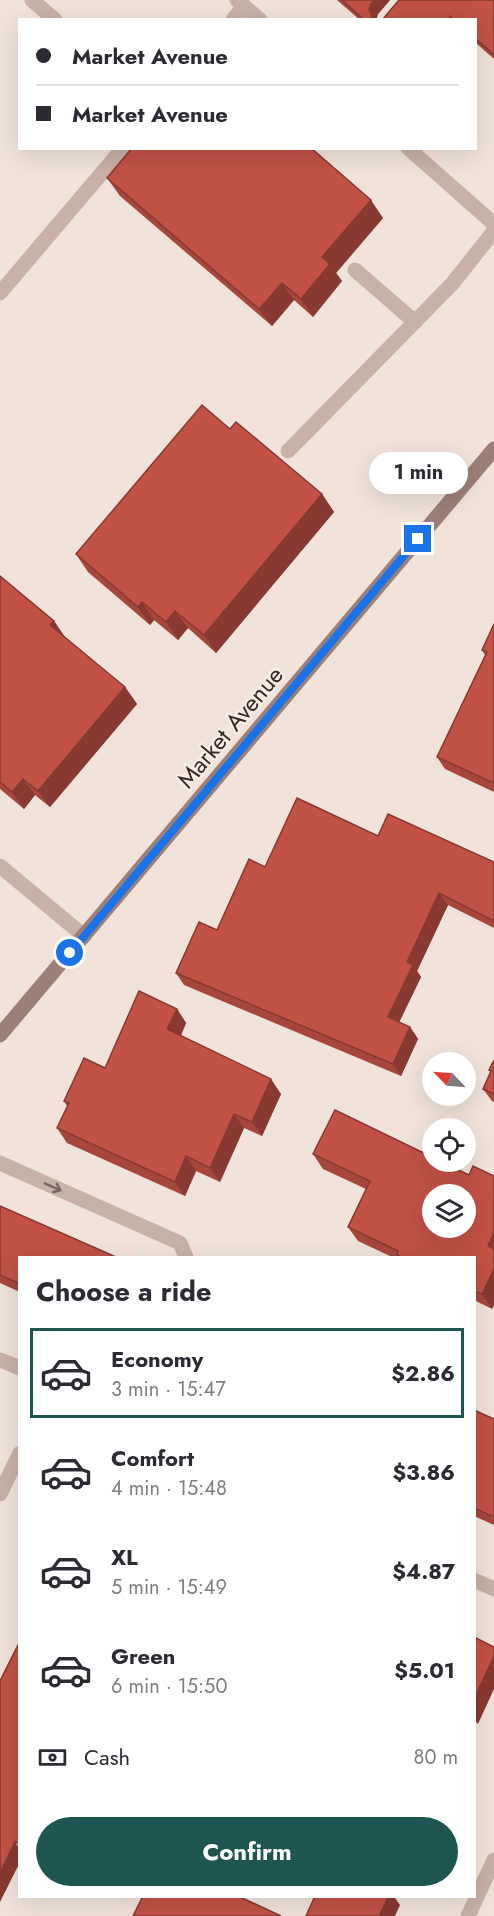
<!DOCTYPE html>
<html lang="en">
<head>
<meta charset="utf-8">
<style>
  body { margin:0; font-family:Jost,sans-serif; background:#f2f2f3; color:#2b2b33; height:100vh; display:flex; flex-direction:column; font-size:22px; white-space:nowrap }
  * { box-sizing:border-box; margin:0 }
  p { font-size:20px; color:#7c7c81 }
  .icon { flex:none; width:33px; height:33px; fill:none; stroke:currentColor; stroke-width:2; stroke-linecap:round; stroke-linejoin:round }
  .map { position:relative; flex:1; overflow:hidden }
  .drawer { position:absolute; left:18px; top:1256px; width:458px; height:642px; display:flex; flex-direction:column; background:#fff; border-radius:0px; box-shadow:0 6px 24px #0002 }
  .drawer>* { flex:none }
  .top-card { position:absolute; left:18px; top:18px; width:459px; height:132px; border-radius:0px; box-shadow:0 6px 24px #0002; display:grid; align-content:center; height:132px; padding:0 18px; background:#fff }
  .needle { width:39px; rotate:295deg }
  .controls { position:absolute; left:422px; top:1052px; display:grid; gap:12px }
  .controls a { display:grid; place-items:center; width:54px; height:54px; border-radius:50%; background:#fff; box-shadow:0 6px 24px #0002; font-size:30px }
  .end { position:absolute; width:27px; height:27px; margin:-14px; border:8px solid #1a73e8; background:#fff; box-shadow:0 0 0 3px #fff }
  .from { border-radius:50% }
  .bubble { position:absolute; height:42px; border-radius:21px; background:#fff; box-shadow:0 6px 24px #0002; font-size:20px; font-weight:700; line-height:42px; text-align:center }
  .top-card b { display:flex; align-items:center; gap:21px; height:57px; font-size:22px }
  .top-card b+b { border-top:2px solid #e1e1e2 }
  .top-card i { width:15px; height:15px; background:#2b2b33 }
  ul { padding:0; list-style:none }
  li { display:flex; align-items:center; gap:18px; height:90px; margin:0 12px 9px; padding:0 6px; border:3px solid transparent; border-radius:0px }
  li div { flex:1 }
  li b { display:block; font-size:22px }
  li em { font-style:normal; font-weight:700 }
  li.current { border-color:#1e5550 }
  li>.icon { width:54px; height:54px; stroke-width:1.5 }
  h2 { padding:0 18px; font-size:27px; line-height:72px }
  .pay { display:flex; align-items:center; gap:15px; height:66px; padding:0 18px; font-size:22px }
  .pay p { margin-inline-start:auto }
  .cta { display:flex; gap:12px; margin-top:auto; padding:12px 18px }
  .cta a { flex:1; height:69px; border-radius:36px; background:#1e5550; color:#fff; font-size:24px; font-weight:700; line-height:69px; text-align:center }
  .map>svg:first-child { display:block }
</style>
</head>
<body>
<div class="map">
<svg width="494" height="1916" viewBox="0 0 494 1916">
  <rect width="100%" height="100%" fill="#f1e3da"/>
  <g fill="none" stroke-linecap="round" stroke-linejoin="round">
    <!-- lane -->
    <g stroke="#c8b1a6" stroke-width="15">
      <path d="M32,0L55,20"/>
      <path d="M233,20L244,6"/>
      <path d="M355,270L415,322"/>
      <path d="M0,293L123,148"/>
      <path d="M288,451L452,284L494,231"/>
      <path d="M0,866L84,936"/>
      <path d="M0,1163L180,1243L186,1257"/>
    </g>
    <!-- street -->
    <g stroke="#c8b1a6" stroke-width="15">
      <path d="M237,0L260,20"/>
      <path d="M408,148L494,224"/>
      <path d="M0,1360L20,1368"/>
      <path d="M0,1494L20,1453"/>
      <path d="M474,1580L494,1589"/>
      <path d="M468,1916L494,1860"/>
    </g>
    <!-- secondary -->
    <path stroke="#9c8078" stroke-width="15" d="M0,1035L494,449"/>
  </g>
  <!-- wall -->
  <g fill="#a7473c" fill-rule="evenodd">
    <path d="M337,0H390L378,14L376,19H378L494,0V59L476,43V20H360Z"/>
    <path d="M107,178L383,218L336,273L342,281L313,317L294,300L272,326L120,196Z"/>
    <path d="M230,429L322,494L334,512L216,653L188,628L178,640L154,620L150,625L88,572L76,554Z"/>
    <path d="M0,576L54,621L65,637L125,687L137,704L50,807L35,795L24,809L0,789Z"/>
    <path d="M494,624V792L445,769L437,757L485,655L482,650Z"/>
    <path d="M378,836L494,862V928L448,905L417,971L421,977L399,1022L410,1027L418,1039L401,1076L184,985L176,973L217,930L265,867Z"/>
    <path d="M177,1009L186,1023L181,1036L281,1094L262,1136L244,1128L220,1182L196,1171L185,1196L67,1143L57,1128L67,1106L64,1101Z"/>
    <path d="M494,1060V1102L492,1101L483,1089L491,1073L489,1070Z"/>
    <path d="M335,1110L432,1157V1161H440L469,1175L473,1166L494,1176V1305L492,1309L474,1300V1257H392L358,1241L348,1227L366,1189L323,1169L313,1154ZM432,1194H465V1227H432Z"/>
    <path d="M0,1206L20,1257V1292L0,1283Z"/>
    <path d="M474,1410L494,1419V1525L474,1516Z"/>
  </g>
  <!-- shaded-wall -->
  <g fill="#883931">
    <path d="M374,0H390L378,14L376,20L372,17L369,9L371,4Z"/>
    <path d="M371,200L383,218L336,273L342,281L313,317L301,299L322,257Z"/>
    <path d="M282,283L294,300L272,326L259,309Z"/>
    <path d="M322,494L334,512L216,653L204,635Z"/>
    <path d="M142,602L154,620L150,625L138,607Z"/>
    <path d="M175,611L188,628L178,640L166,622Z"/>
    <path d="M54,621L65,638L50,625Z"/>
    <path d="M125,687L137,704L50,807L38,791Z"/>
    <path d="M23,779L35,795L24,809L12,792Z"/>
    <path d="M439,893L448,905L417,971L421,977L396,1029L388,1017L407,962Z"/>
    <path d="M177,1009L186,1023L177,1043L167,1029Z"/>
    <path d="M410,1027L418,1039L401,1076L393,1064Z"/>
    <path d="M271,1079L281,1094L262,1136L252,1122Z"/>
    <path d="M234,1114L244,1128L220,1182L210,1168Z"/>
    <path d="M186,1156L196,1171L185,1196L175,1182Z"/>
    <path d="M494,1232V1255L488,1246Z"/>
    <path d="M494,1269V1305L492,1309L482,1294Z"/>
    <path d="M494,1656V1689L478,1724L474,1719V1699Z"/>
    <path d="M15,1842L20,1849V1862L0,1902V1873Z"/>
    <path d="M389,1896H396L395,1898L400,1905L395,1916H379Z"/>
  </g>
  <!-- building -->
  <g fill="#c25246" stroke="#883931" stroke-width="1.5" fill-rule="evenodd">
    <path d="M342,0H374L371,4L369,9L372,17L378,19H383L399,0H494V55L476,39V20H454L450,16L448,20H364Z"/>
    <path d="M132,148H311L371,200L322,257L330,264L301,299L282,283L259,309L107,178Z"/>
    <path d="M202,405L230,429L236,422L322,494L204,635L175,611L166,622L142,602L138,607L76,554Z"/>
    <path d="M0,576L54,621L50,625L125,687L38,791L23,779L12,792L0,782Z"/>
    <path d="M494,624V783L437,757L487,652L482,650Z"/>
    <path d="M297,798L378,836L388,814L494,862V921L439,893L407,962L413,965L388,1017L410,1027L393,1064L176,973L199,922L217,930L249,859L265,867Z"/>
    <path d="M139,991L177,1009L167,1029L271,1079L252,1122L234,1114L210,1168L186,1156L175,1182L57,1128L69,1103L64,1101L84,1058L105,1068Z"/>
    <path d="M494,1060V1094L483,1089L491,1071L489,1070Z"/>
    <path d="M335,1110L432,1157V1161H440L469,1175L473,1166L494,1176V1232L488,1246L494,1249V1269L482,1294L474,1291V1257H402L397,1255L398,1251L348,1227L370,1181L313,1154ZM432,1194H465V1227H432Z"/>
    <path d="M0,1206L116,1257H20V1284L0,1275Z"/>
    <path d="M474,1410L494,1419V1517L474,1508Z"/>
    <path d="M474,1637L494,1647V1656L474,1699Z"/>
    <path d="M20,1641V1844L15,1842L0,1873V1681Z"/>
    <path d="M143,1896H238L281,1916H133Z"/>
    <path d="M315,1896H389L379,1916H306Z"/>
  </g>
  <!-- one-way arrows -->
  <defs><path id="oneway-shaft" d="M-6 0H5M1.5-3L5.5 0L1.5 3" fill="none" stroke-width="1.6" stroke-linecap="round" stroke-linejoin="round" transform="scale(1.5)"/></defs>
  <use stroke="#776660" href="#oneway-shaft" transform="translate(53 1187) rotate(24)"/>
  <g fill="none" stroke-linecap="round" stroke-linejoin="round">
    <!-- route -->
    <path stroke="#1a73e8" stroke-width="8" d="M70,953L418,539"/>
  </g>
  <g text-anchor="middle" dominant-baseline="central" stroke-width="4.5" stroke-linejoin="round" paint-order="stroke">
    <!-- street labels -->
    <g font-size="24" fill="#352927" stroke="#f9ede6">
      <text transform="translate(230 727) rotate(-50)">Market Avenue</text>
    </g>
  </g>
</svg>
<div class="controls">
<a><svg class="needle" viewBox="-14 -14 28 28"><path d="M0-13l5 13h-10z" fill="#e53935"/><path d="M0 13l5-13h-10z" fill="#7c7c81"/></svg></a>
<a><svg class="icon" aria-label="locate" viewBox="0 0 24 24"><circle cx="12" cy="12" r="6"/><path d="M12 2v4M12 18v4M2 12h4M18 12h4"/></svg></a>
<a><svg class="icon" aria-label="layers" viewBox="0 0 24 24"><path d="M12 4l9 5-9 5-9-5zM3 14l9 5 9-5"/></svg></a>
</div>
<i class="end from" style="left:70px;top:953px"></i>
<i class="end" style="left:418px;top:539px"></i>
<div class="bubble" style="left:369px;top:452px;width:99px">1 min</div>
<div class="top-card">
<b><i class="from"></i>Market Avenue</b>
<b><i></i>Market Avenue</b>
</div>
<section class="drawer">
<h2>Choose a ride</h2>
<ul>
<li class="current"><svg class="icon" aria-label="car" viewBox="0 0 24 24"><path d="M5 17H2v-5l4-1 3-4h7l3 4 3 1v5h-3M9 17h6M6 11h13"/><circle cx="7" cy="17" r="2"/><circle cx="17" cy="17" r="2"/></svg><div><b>Economy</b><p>3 min · 15:47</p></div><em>$2.86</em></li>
<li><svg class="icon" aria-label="car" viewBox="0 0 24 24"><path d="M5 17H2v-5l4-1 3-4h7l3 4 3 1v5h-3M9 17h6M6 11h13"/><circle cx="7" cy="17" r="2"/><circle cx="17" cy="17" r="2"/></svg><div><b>Comfort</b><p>4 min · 15:48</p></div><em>$3.86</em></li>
<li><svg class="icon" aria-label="car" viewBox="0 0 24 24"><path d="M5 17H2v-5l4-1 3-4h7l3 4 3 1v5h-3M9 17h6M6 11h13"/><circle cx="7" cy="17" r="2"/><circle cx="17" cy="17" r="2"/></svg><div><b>XL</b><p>5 min · 15:49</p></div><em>$4.87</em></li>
<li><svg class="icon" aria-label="car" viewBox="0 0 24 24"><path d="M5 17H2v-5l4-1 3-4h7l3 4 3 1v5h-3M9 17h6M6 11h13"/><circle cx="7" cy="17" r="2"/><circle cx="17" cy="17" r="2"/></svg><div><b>Green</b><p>6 min · 15:50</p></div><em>$5.01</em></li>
</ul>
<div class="pay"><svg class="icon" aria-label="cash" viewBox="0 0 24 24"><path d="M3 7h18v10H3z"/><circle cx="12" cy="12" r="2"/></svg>Cash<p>80 m</p></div>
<div class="cta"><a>Confirm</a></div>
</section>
</div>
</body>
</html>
